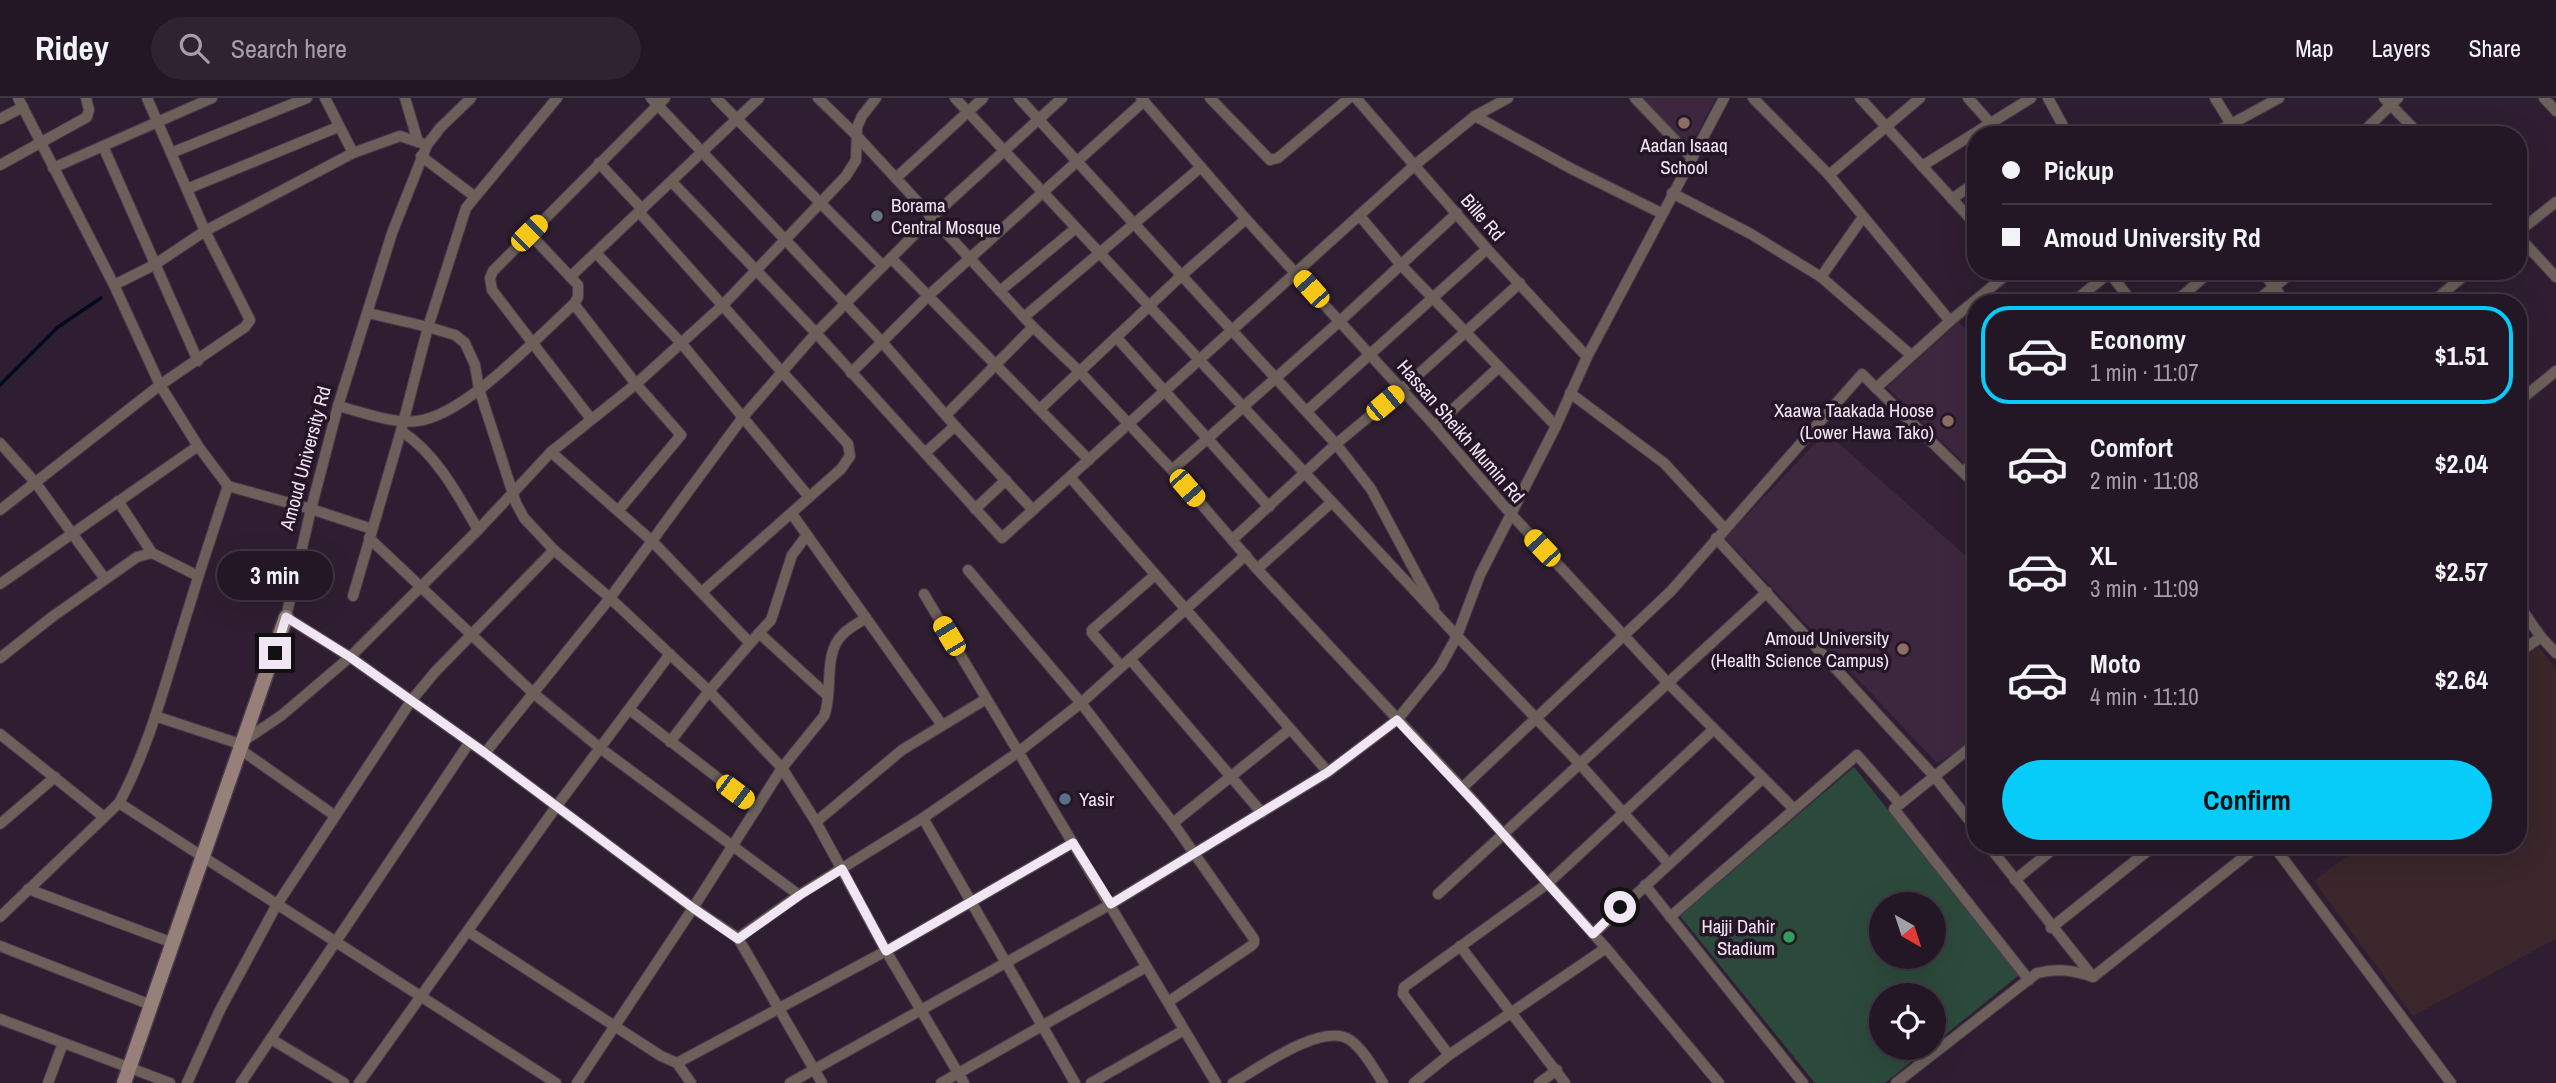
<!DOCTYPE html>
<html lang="en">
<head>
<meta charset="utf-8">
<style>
  body { margin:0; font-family:"Archivo Narrow",sans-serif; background:#2f2332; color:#f1f3f6; height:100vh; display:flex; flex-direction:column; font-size:26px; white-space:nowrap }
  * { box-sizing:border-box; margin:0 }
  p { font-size:23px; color:#a39fa7 }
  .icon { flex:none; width:38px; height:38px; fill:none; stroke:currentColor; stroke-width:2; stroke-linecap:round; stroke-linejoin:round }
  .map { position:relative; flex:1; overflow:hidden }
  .drawer { position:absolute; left:1967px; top:196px; width:560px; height:560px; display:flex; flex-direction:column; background:#231625; border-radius:28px; box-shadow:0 7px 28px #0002,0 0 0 2px #403542 }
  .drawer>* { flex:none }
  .hud { position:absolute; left:1967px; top:28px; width:560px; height:154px; border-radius:28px; box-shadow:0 7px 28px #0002,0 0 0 2px #403542; display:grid; align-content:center; height:154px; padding:0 35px; background:#231625 }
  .needle { width:46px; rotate:141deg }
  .controls { position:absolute; left:1869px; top:794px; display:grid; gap:14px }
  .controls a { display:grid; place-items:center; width:77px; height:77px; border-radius:50%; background:#231625; box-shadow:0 7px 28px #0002,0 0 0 2px #403542; font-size:35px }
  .end { position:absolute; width:32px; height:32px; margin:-16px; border:9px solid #f1e6f3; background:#111; box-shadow:0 0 0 4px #111 }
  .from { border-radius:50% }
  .bubble { position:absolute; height:49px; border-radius:24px; background:#231625; box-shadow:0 7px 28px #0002,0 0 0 2px #403542; font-size:23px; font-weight:700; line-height:49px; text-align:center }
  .car { position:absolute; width:21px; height:42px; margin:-21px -10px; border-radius:9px; box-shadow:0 0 5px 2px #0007; background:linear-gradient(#f5c518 24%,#345 0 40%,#f5c518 0 76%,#345 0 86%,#f5c518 0) }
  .hud b { display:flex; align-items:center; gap:24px; height:66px; font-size:26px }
  .hud b+b { border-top:2px solid #403542 }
  .hud i { width:18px; height:18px; background:#f1f3f6 }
  ul { padding:12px 0 0; list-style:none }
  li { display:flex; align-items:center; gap:21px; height:98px; margin:0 14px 10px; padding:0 21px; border:4px solid transparent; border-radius:28px }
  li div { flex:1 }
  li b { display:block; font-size:26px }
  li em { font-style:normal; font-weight:700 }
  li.active { border-color:#07cbf9 }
  li>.icon { width:63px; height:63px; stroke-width:1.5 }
  .cta { display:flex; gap:14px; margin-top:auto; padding:14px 35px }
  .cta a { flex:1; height:80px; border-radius:42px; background:#07cbf9; color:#111; font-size:28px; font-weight:700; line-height:80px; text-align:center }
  header { display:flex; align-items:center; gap:42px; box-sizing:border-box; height:98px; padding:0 35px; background:#231625; border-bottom:2px solid #403542 }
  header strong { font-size:33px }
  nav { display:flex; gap:38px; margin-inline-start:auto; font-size:24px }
  .search { width:490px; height:63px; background:#2f2332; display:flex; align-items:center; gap:18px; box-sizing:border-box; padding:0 24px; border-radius:38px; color:#a39fa7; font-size:26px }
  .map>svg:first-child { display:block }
</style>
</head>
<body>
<header>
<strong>Ridey</strong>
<div class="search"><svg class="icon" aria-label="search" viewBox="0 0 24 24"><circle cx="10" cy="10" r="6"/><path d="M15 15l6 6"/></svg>Search here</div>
<nav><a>Map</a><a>Layers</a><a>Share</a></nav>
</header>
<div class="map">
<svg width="2556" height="985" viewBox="0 0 2556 985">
  <rect width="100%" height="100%" fill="#2f1e31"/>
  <!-- built -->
  <g fill="#3c273f">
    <path d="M1641,0H1716L1690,49Z"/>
    <path d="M1959,224L1976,243V356L1964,365L1887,289Z"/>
    <path d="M1826,334L1976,467V635L1958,653L1937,665L1725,440Z"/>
  </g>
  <!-- medical -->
  <path fill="#3a262b" d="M2538,548L2556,571V841L2413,918L2314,783L2361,747H2518V562Z"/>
  <!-- green -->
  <path fill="#2c4a3c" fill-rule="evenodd" d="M1854,669L2019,877L1934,946V898H1881V950H1928L1885,985H1815L1680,818ZM1881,807H1934V859H1881Z"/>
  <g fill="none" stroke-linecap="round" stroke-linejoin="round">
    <!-- stream -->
    <path stroke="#020a1f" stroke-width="3.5" d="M0,287L58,229L101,200"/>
    <defs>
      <g id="street">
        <path d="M18,0L114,187L160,287L198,348L228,388L311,411L372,431"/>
        <path d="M325,0L353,55"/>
        <path d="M405,0L418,44"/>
        <path d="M471,0L440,30L427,47L392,135L338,308L311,411L286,519L350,559L485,655L693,810L738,840L822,985"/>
        <path d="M651,0L882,244L955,328L1033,412"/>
        <path d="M716,0L883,168"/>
        <path d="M818,0L856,37L1033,229L1079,273L1172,372L1257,471L1462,690L1606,850L1719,985"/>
        <path d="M955,0L1457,538L1579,665L1669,766"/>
        <path d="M1019,0L1336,346L1371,391L1434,509"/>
        <path d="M1141,0L1246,121L1435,328L1510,415L1667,584L1794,711"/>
        <path d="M1210,0L1270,62L1278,60L1349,0"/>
        <path d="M1356,0L1487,151L1587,259"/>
        <path d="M1635,0L1692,60"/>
        <path d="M1753,0L1829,77L1950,223"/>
        <path d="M1860,0L1976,127"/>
        <path d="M1968,0L2001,37"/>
        <path d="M2048,0L2068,37"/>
        <path d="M2215,0L2238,37"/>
        <path d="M2384,0L2420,37"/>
        <path d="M2544,0L2556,13"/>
        <path d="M1475,18L1572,71L1661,115"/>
        <path d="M0,21L23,9"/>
        <path d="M2211,37L2279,0"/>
        <path d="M2360,37L2398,0"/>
        <path d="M103,48L198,263"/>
        <path d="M171,55L307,0"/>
        <path d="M421,58L474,98"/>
        <path d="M599,65L642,111"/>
        <path d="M0,67L87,19L89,12L86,0"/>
        <path d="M1922,68L2031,0"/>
        <path d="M53,70L212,0"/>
        <path d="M1829,77L1920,0"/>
        <path d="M896,80L983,0"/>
        <path d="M672,84L816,235L1002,440L1416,66L1475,18L1508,0"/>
        <path d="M187,91L338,29"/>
        <path d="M1672,95L1751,136L1821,179L1911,257"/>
        <path d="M1952,101L1976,84"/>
        <path d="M1359,117L1401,167L1556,328"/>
        <path d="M2518,134L2556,104"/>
        <path d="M2518,138L2556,179"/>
        <path d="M596,155L682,246L809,399"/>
        <path d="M891,160L1089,362"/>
        <path d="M2108,173L2133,205"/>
        <path d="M2262,173L2286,205"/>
        <path d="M570,179L759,0"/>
        <path d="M1821,179L1863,119"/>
        <path d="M114,187L154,167L205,133L353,55L400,38L427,47"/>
        <path d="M1000,193L1076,130"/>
        <path d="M2072,205L2109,175"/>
        <path d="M2174,205L2211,173"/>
        <path d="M2254,205L2294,173"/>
        <path d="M2431,205L2470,173"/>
        <path d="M574,206L636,286L681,337L618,413"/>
        <path d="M368,215L428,229L455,237L465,245L475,267L479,291L516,405L524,420L554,452L610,500L709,593L782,670L816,724L886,853L964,985"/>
        <path d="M1024,219L1201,69"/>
        <path d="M1116,239L1269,409"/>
        <path d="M851,275L928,198L1144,3"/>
        <path d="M1570,295L1664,365L1725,431"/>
        <path d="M2518,304L2556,273"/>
        <path d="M338,308C362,314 392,326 417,323C466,317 536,240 574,206L578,199V187L529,135"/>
        <path d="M1040,311L1182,177L1246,121"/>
        <path d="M1307,313L1487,151"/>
        <path d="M946,317L1033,229"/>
        <path d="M591,321L492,192L490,180L493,173L665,0"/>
        <path d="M1435,328L1499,269"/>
        <path d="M401,333C436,355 458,397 478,432"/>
        <path d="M0,345L35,384L105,481"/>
        <path d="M551,354L652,443L749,544"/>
        <path d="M925,355L955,328"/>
        <path d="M1172,372L1340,223L1457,115"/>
        <path d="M1963,373L1976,363"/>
        <path d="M1070,379L1328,674"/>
        <path d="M1976,387L1876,290L1950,223L2011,173"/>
        <path d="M118,403L152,455L198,478"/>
        <path d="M975,411L1006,382"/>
        <path d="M0,412L160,287L245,229L250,222L205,133L147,0"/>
        <path d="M792,416L942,627"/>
        <path d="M369,440L532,594L600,650L799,797"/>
        <path d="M1716,440L1934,678L1976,731"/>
        <path d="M1232,442L1336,346L1401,292L1520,185"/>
        <path d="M1257,471L1332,404"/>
        <path d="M968,472L1081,605L1173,725L1254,841V845L1251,848L1168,904"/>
        <path d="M0,486L198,348"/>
        <path d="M702,494L841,371L850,358L848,346L782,274L816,235L933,118L1062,0"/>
        <path d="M924,496C1021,660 1119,822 1216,985"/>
        <path d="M353,498L401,333L428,229L466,110L557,0"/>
        <path d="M2518,506L2541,539L2556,555"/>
        <path d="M759,535L771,522L792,457L807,437"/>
        <path d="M2518,555L2541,539"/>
        <path d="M0,560L52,519L137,459L152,455"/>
        <path d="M1130,561L1262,715"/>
        <path d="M1121,568L1092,535V532L1155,477"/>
        <path d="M630,612L757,710"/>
        <path d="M155,618L243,647"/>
        <path d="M0,636L104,719"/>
        <path d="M245,642L282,617L350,559L478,432L551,354L636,286L722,208L846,78L856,62L857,29L862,18L876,0"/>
        <path d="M670,644L709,593L759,535L828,598"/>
        <path d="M241,652L334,717"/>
        <path d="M485,655L610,500L743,319L782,274L639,114"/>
        <path d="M1462,690L1671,493L1862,276L1876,290"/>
        <path d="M119,705L556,985"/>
        <path d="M1900,706L1894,711L2029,882"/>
        <path d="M923,720L1075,985"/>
        <path d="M816,724L902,652L986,601"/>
        <path d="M1173,725L1290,631"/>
        <path d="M0,726L55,679"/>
        <path d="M2273,747L2451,985"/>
        <path d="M2015,782L2058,747"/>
        <path d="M1645,787L1803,985"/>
        <path d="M28,791L173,845"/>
        <path d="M1438,796L1767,494"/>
        <path d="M0,819L119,705C147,653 163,594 180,538C195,488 211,438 228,388"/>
        <path d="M1670,819L1857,657L1900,706L1976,645"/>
        <path d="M2051,830L2155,747"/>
        <path d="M469,834L661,958L677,965L691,985"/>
        <path d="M1593,836L1763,680"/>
        <path d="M738,840L799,797L923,720L1017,655L1081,605L1246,457"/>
        <path d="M0,848L151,907"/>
        <path d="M1460,848L1565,985"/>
        <path d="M2093,879L2259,747"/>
        <path d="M0,921L170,985"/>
        <path d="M271,941L344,985"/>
        <path d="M1449,957L1403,896L1404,889L1547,786L1714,631"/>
        <path d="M677,965L886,853L1073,745"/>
        <path d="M48,985L63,945"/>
        <path d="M187,985L220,912L276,808L411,603L435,574L554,452"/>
        <path d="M241,985L469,645"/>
        <path d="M359,985L556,709L670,556"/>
        <path d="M577,985L693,810L782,670L824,618C834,594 822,556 843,536C849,530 858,525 866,520"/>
        <path d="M790,985L1111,806L1328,674L1397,622L1440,569L1457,538L1480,477L1556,328L1587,259L1724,0"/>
        <path d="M941,985L1146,869"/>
        <path d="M1091,985L1184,932"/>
        <path d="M1233,985C1257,971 1323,923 1350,942C1364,952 1374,971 1383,985"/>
        <path d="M1414,985L1449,957L1606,850"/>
        <path d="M1539,985L1557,972"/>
        <path d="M1896,985L2037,875C2058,870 2072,872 2093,879L1988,747"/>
      </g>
      <path id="secondary" d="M124,985L286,519"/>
    </defs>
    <!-- street casing -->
    <use href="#street" stroke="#4a3a4c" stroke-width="12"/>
    <!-- secondary casing -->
    <use href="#secondary" stroke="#4a3a4c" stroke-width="17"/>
    <!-- street -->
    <use href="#street" stroke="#6d605b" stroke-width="10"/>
    <!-- secondary -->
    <use href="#secondary" stroke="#968079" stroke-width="14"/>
  </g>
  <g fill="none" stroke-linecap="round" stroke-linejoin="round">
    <!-- route -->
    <path stroke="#f1e6f3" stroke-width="9" d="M275,555L286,519L350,559L485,655L693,810L738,841L800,797L842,771L886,853L1073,745L1111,806L1328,674L1397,622L1476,706L1593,836L1620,809"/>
  </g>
  <!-- markers -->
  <g fill="#8d6e63" stroke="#251527" stroke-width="2.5">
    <circle cx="1684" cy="25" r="7"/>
    <circle cx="1948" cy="323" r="7"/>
    <circle cx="1903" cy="551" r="7"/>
  </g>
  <circle fill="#6b7280" stroke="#251527" stroke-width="2.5" cx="877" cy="118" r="7"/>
  <circle fill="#5c6f8a" stroke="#251527" stroke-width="2.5" cx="1065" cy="701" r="7"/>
  <circle fill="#2e9e5b" stroke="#251527" stroke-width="2.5" cx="1789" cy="839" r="7"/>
  <g text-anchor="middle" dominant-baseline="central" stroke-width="7" stroke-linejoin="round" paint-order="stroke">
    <!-- poi labels -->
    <g font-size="19" fill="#f1e6f3" stroke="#251527" text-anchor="end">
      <text x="1684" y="47" text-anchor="middle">Aadan Isaaq<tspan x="1684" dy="22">School</tspan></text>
      <text x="891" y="107" text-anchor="start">Borama<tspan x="891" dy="22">Central Mosque</tspan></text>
      <text x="1934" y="312">Xaawa Taakada Hoose<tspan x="1934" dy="22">(Lower Hawa Tako)</tspan></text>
      <text x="1889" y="540">Amoud University<tspan x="1889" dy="22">(Health Science Campus)</tspan></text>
      <text x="1079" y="701" text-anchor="start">Yasir</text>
      <text x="1775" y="828">Hajji Dahir<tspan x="1775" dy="22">Stadium</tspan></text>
    </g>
    <!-- street labels -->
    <g font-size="19" fill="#f1e6f3" stroke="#251527">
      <text transform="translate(1483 119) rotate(49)">Bille Rd</text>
      <text transform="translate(1461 333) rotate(49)">Hassan Sheikh Mumin Rd</text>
      <text transform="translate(305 360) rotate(-75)">Amoud University Rd</text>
    </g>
  </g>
</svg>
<div class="controls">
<a><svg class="needle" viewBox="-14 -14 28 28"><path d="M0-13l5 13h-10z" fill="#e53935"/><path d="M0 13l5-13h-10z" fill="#a39fa7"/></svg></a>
<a><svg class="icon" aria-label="locate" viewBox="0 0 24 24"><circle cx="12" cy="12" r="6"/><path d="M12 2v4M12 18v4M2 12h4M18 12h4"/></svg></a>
</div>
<i class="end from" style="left:1620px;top:809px"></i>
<i class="end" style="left:275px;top:555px"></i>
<div class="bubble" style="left:217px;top:453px;width:116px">3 min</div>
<i class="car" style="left:529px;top:135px;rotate:45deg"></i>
<i class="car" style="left:1311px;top:191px;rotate:318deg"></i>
<i class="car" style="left:1385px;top:305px;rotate:50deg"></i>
<i class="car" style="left:1187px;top:390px;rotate:139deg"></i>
<i class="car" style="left:1542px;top:450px;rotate:317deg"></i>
<i class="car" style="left:949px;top:538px;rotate:329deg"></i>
<i class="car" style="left:735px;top:694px;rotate:127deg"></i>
<div class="hud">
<b><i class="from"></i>Pickup</b>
<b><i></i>Amoud University Rd</b>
</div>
<section class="drawer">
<ul>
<li class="active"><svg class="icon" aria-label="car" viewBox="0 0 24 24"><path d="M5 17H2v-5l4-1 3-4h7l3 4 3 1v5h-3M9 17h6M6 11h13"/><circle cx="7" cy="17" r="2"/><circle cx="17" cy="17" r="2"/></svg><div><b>Economy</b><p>1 min · 11:07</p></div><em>$1.51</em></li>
<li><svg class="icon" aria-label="car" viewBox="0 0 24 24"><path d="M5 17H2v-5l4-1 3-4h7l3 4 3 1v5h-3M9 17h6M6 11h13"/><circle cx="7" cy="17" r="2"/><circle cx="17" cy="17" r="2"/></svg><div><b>Comfort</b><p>2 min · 11:08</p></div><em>$2.04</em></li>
<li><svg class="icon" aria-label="car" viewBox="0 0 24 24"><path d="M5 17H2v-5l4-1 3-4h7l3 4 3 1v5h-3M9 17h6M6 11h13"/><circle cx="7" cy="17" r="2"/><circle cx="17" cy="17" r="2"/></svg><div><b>XL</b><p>3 min · 11:09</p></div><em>$2.57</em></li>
<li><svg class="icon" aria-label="car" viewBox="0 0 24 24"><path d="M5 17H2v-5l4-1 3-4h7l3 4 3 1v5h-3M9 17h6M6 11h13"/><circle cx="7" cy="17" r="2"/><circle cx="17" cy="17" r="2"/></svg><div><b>Moto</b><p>4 min · 11:10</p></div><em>$2.64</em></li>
</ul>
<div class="cta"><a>Confirm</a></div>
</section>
</div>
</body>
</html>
